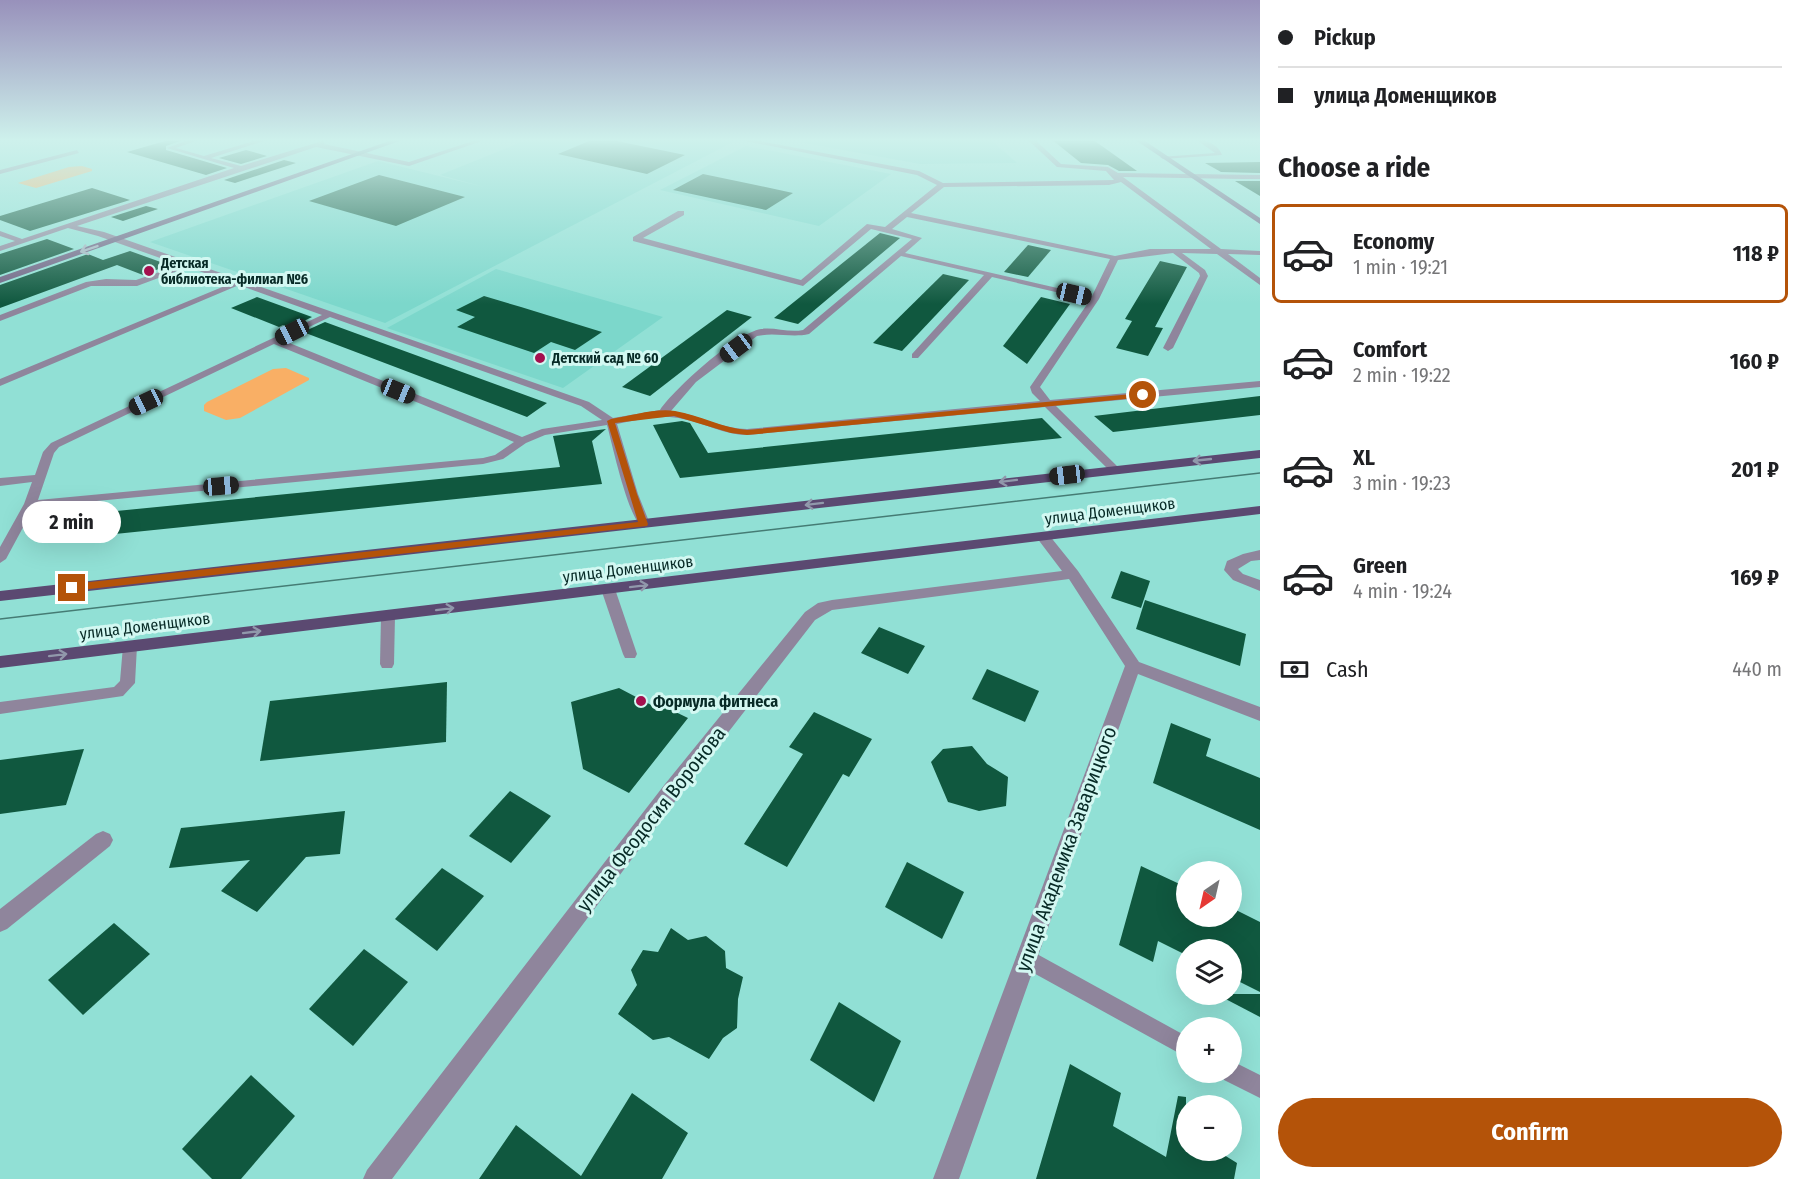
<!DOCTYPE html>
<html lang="en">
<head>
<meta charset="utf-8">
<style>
  body { margin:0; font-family:"Fira Sans Condensed",sans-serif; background:#f2f2f2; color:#202124; height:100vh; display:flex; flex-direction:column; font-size:22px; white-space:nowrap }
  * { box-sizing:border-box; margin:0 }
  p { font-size:20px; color:#757577 }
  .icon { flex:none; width:33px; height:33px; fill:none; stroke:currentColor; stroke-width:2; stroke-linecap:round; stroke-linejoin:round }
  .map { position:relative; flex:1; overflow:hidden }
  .panel { display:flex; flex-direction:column; background:#fff; width:540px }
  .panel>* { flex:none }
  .hud { display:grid; align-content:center; height:132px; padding:0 18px; background:#fff }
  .needle { width:39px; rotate:214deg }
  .tools { position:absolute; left:1176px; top:861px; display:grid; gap:12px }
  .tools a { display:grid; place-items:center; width:66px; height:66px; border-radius:50%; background:#fff; box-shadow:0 6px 24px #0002; font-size:30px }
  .end { position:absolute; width:27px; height:27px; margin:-14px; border:8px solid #b45309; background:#fff; box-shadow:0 0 0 3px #fff }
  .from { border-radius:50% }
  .bubble { position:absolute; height:42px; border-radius:21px; background:#fff; box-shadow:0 6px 24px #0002; font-size:20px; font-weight:700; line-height:42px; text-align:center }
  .car { position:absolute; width:18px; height:36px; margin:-18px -9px; border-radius:8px; box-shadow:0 0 4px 2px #0007; background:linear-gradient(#222 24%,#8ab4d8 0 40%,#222 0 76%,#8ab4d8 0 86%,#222 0) }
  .hud b { display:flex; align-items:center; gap:21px; height:57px; font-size:22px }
  .hud b+b { border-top:2px solid #e0e0e0 }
  .hud i { width:15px; height:15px; background:#202124 }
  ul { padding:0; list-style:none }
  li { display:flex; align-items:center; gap:18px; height:99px; margin:0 12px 9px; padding:0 6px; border:3px solid transparent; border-radius:9px }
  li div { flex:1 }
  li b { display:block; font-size:22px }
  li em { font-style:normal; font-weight:700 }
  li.current { border-color:#b45309 }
  li>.icon { width:54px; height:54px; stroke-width:1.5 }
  h2 { padding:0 18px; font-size:27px; line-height:72px }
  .pay { display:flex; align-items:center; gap:15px; height:66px; padding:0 18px; font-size:22px }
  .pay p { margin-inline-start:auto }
  .primary-button { display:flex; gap:12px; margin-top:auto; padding:12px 18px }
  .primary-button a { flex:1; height:69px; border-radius:36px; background:#b45309; color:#fff; font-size:24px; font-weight:700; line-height:69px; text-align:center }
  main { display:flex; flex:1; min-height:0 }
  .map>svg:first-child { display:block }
</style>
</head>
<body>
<main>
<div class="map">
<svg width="1260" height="1179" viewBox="0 0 1260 1179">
  <rect width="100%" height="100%" fill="#91e0d5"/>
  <!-- built -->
  <g fill="#7cd7cb">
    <path d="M529,139H720L733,142L385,323L150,242L378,161L484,187L440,175Z"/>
    <path d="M810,139H990L1017,163L920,164L804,143Z"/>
    <path d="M746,146L891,174L819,226L660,190Z"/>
    <path d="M496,269L663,317L563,388L387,328Z"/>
  </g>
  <!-- green -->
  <g fill="#f9af65">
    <path d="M82,166L92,169V171L36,188L18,183L69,167Z"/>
    <path d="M286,368L309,378V380L240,418L226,420L204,411V405L207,402L273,369Z"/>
  </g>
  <!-- building -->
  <g fill="#10583f">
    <path d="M172,139L180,141L166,146V150L227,168L206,175L127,152Z"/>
    <path d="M594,139H607L685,155L647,174L558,154Z"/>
    <path d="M1051,139H1092L1137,171H1119L1108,165L1081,163Z"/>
    <path d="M246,150L267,156L241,164L219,158Z"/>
    <path d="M284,160L296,163L235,183L224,180Z"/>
    <path d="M1260,162V173L1221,172L1205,163Z"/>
    <path d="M703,174L751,184L793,193L766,210L673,190Z"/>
    <path d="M379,175L465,197L396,226L309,201Z"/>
    <path d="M1235,181H1260V196Z"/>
    <path d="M92,188L130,200L30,231L0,220V216Z"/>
    <path d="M146,206L158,209L123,221L111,217Z"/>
    <path d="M880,233L900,238L798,324L774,318Z"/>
    <path d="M47,239L74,249L0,275V254Z"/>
    <path d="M1028,245L1051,250L1028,277L1004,272Z"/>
    <path d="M130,251L169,265L143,275L117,265L0,308V285L88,254L103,260Z"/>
    <path d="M1160,261L1187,267L1155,327L1163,328L1148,356L1116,348L1132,321L1125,319Z"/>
    <path d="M943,274L969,280L902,351L873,343Z"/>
    <path d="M484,296L521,307L602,332L575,350L551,342L534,353L457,327L475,317L456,310Z"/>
    <path d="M257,297L312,317L290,328L283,325L279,327L231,308Z"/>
    <path d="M1041,297L1070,304L1027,364L1003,346Z"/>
    <path d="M727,310L752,317L650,396L622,387Z"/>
    <path d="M325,322L355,333L547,403L527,417L303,332Z"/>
    <path d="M1260,396V415L1113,432L1094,416Z"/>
    <path d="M1042,418L1062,438L680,478L653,425L682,421L690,423L708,453Z"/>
    <path d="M606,429L592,441L602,484L47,541L56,517L560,467L553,436Z"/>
    <path d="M1121,571L1150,581L1141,608L1111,598Z"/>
    <path d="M1145,600L1246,634L1240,666L1136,629Z"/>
    <path d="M879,627L925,646L908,674L861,653Z"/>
    <path d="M987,669L1039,691L1025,722L972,699Z"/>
    <path d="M447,682L446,742L260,761L270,701Z"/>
    <path d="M619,688L657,708L659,704L688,718L629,793L583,769L571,702Z"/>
    <path d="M814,712L872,739L849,777L843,774L787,867L744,844L803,754L789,747Z"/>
    <path d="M1171,723L1211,739L1206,756L1260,778V830L1153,783Z"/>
    <path d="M972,746L987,764L1008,777L1006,806L979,811L948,802L931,762L943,749Z"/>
    <path d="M84,749L66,805L0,814V760Z"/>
    <path d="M510,791L551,816L511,863L469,836Z"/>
    <path d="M345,811L340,854L306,857L257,912L221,891L250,860L169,868L181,828Z"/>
    <path d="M907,862L964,892L942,939L885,907Z"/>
    <path d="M1141,866L1186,887V916H1232V908L1260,922V992L1232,978V950H1186V955L1158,941L1153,962L1119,945Z"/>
    <path d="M442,868L484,896L437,951L395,919Z"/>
    <path d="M114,923L150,954L83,1015L48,980Z"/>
    <path d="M671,928L688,940L706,936L725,951L726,968L743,977L738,999L737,1028L723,1038L709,1059L669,1037L653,1040L618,1014L637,985L631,970L643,950L658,952Z"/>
    <path d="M364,949L408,982L353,1046L309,1009Z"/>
    <path d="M1216,994H1260V1017Z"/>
    <path d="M839,1002L901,1041L874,1102L810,1060Z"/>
    <path d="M1070,1064L1121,1093L1113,1126L1166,1157L1178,1096L1186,1097V1150H1216L1237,1163L1234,1179H1036Z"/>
    <path d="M251,1075L295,1116L241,1179H212L182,1149Z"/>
    <path d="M632,1093L688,1133L662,1179H479L516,1125L581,1176Z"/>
  </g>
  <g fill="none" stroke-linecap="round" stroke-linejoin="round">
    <!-- lane -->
    <g fill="#8f859c" fill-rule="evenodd">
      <path d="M191,139H201L176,148L204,156L260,139H270L211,158L241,166L322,141L325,143L324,144L409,162L479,139H488L409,166L316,147L77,226L104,232L589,402L613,418L660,410C675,388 736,333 761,329C775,327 789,333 803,330L912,239L871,229L803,286L633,241V237L678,211H684V215L643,238L801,280L867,224L885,227L937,185L917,175L735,139H748L919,171L943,183L1114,180L1106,171L1057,167L1027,139H1034L1061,164L1108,167L1118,173L1260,175V179H1242L1123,177L1221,249L1260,251V255L1228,254L1260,278V285L1217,254L1182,253L1205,270L1208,276L1173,348L1168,351L1163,348L1200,276L1199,273L1173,253L1118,260L1099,299L1040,387L1050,400L1260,381V387L1056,406L1118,467L1120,469L1114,472L1110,471L1045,407L747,435C724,435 705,423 683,419C661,414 639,420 617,424L638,494L650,524L644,528C629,523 612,443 607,425L545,435L526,443L503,459L483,464L34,507L6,559L0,563V547L24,504L32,482L0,486V478L35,475L43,452L51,443L322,315L239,285L0,386V379L232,283L188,267L137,286H91L0,321V315L86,282L106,279L136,280L180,265L98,236L68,228L0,251V246L15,241L0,236V231L22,239L234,168L167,148ZM1121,182L1211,249H1150L1115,256L911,213L944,187L1109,185ZM907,217L1110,259L1092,296L905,253L922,238L892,229ZM901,256L984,275L912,354V358H918L992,277L1090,300L1030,387L1032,393L1040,401L747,429C721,429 697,414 671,411L696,382L757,336C775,332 792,338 809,334ZM330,317L581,406L602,420L542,429L522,437L282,340ZM274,344L514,442L495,455L483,458L38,500L54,453L59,447Z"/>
      <path d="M1195,139C1205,139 1219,145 1222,155L1163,159L1160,157L1215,153Z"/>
      <path d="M77,150L79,153L0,174V170Z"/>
      <path d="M608,584L615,589L637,654L635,658H625L623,654L601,589Z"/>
      <path d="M388,611L395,616L394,664L392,668H382L380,664L381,616Z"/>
      <path d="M130,641L135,642L137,646L135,683L123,696L0,714V702L114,687L120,681L123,646L125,642Z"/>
      <path d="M1026,948L1186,1036V1057L1019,965L1016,958L1019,951Z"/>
      <path d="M1232,1061L1260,1075V1098L1224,1080L1221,1072H1232Z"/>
    </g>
    <!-- street -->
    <g fill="#8f859c" fill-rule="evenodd">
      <path d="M1044,534L1049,535L1078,571L1139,662L1260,707V721L1138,674L959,1179H933L1125,666L1069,579L832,610L815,620L679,796L392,1179H363L367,1170L665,784L805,612L818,603L832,600L1062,571L1037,538Z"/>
      <path d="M1260,550V560L1251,561L1238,569L1243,574L1260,580V591L1233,580L1224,570L1227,561L1243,554Z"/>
      <path d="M103,831L110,834L113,840L110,846L7,929L0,932V909L96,834Z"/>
    </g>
    <!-- secondary -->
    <g fill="#706283" fill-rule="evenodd">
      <path d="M395,139H405L0,283V277Z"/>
      <path d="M1134,139H1142L1260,218V224Z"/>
    </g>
    <!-- primary -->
    <g fill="#5b4971" fill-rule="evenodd">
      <path d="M1260,450V458L0,601V591Z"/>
      <path d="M1260,506V514L0,668V656Z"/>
    </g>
    <!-- tram -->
    <path stroke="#457c74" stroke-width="1.5" d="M0,619L1260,473"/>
  </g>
  <!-- one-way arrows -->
  <defs><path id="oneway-shaft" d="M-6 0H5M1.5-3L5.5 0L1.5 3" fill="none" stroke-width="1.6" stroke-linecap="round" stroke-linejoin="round" transform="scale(1.5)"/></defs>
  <use stroke="#a6b4c0" href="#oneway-shaft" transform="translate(89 249) rotate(161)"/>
  <g stroke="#9198ab">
    <use href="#oneway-shaft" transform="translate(1202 460) rotate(174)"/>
    <use href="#oneway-shaft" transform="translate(1008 481) rotate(173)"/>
    <use href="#oneway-shaft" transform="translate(814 504) rotate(173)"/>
    <use href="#oneway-shaft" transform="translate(639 586) rotate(-7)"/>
    <use href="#oneway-shaft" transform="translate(445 609) rotate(-7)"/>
    <use href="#oneway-shaft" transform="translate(252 632) rotate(-7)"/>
    <use href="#oneway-shaft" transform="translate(58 655) rotate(-7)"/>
  </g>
  <!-- sky -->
  <linearGradient id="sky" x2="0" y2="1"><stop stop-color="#9891bb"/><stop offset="0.46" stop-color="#cef1ec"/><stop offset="1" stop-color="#cef1ec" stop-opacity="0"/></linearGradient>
  <rect width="1260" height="304" fill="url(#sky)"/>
  <!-- route -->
  <path fill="#b45309" d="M1143,393L1146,397L747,435L731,433L674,416L615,423L637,494L648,524L647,526L72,591L67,588L72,584L638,522L607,421L611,419C631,416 655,408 675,411C700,415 722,428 747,430Z"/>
  <!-- markers -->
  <g fill="#a4104e" stroke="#d3f8f2" stroke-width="2">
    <circle cx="149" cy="271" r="6"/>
    <circle cx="540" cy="358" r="6"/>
    <circle cx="641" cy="701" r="6"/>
  </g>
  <g text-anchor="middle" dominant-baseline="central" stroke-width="6" stroke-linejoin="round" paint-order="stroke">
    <!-- far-poi labels -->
    <g font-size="14" font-weight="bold" fill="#072a26" stroke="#d3f8f2" text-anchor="start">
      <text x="161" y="263">Детская<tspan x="161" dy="16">библиотека-филиал №6</tspan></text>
      <text x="552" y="358">Детский сад № 60</text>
    </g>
    <!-- street labels -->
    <g font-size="16" fill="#072a26" stroke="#d3f8f2">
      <text transform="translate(1110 511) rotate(-7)">улица Доменщиков</text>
      <text transform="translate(628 569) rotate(-7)">улица Доменщиков</text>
      <text transform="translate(145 626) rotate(-7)">улица Доменщиков</text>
    </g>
    <!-- poi labels -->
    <g font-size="16" font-weight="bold" fill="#072a26" stroke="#d3f8f2" text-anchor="start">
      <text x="653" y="701">Формула фитнеса</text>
    </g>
    <!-- near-street labels -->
    <g font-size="20" fill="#072a26" stroke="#d3f8f2">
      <text transform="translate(651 819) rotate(-52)">улица Феодосия Воронова</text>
      <text transform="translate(1066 849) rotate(-70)">улица Академика Заварицкого</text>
    </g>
  </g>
</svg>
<div class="tools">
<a><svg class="needle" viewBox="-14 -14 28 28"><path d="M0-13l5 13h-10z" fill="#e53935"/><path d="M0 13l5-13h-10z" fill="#757577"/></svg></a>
<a><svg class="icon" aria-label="layers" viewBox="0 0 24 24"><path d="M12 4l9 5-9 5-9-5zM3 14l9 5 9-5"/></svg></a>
<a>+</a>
<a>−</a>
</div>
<i class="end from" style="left:1143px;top:395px"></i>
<i class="end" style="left:72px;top:588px"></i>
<div class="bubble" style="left:22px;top:501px;width:99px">2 min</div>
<i class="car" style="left:1074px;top:294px;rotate:103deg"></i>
<i class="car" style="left:292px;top:332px;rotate:243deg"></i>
<i class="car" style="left:736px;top:348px;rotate:233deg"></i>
<i class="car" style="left:398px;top:391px;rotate:112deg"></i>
<i class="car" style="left:146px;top:402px;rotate:245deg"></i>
<i class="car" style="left:1067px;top:475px;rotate:263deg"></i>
<i class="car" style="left:221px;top:486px;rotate:85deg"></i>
</div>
<section class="panel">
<div class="hud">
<b><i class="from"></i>Pickup</b>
<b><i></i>улица Доменщиков</b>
</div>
<h2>Choose a ride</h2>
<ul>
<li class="current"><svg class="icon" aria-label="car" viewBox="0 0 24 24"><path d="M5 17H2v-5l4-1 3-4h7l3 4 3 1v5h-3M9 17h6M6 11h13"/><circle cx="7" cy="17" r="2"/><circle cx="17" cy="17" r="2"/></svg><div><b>Economy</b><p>1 min · 19:21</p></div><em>118 ₽</em></li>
<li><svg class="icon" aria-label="car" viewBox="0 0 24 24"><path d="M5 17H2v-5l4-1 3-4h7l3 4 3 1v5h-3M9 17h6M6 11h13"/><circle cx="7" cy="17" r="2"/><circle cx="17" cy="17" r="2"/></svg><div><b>Comfort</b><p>2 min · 19:22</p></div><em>160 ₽</em></li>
<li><svg class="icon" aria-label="car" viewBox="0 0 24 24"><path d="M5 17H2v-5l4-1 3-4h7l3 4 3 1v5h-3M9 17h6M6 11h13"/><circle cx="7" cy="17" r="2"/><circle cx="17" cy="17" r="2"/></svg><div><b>XL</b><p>3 min · 19:23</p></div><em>201 ₽</em></li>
<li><svg class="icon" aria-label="car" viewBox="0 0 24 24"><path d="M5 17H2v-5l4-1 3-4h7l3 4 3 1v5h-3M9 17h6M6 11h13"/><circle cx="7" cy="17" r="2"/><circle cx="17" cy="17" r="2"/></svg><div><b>Green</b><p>4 min · 19:24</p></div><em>169 ₽</em></li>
</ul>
<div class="pay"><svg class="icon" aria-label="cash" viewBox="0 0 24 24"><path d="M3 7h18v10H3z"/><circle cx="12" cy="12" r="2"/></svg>Cash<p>440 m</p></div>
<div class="primary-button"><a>Confirm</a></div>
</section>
</main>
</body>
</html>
